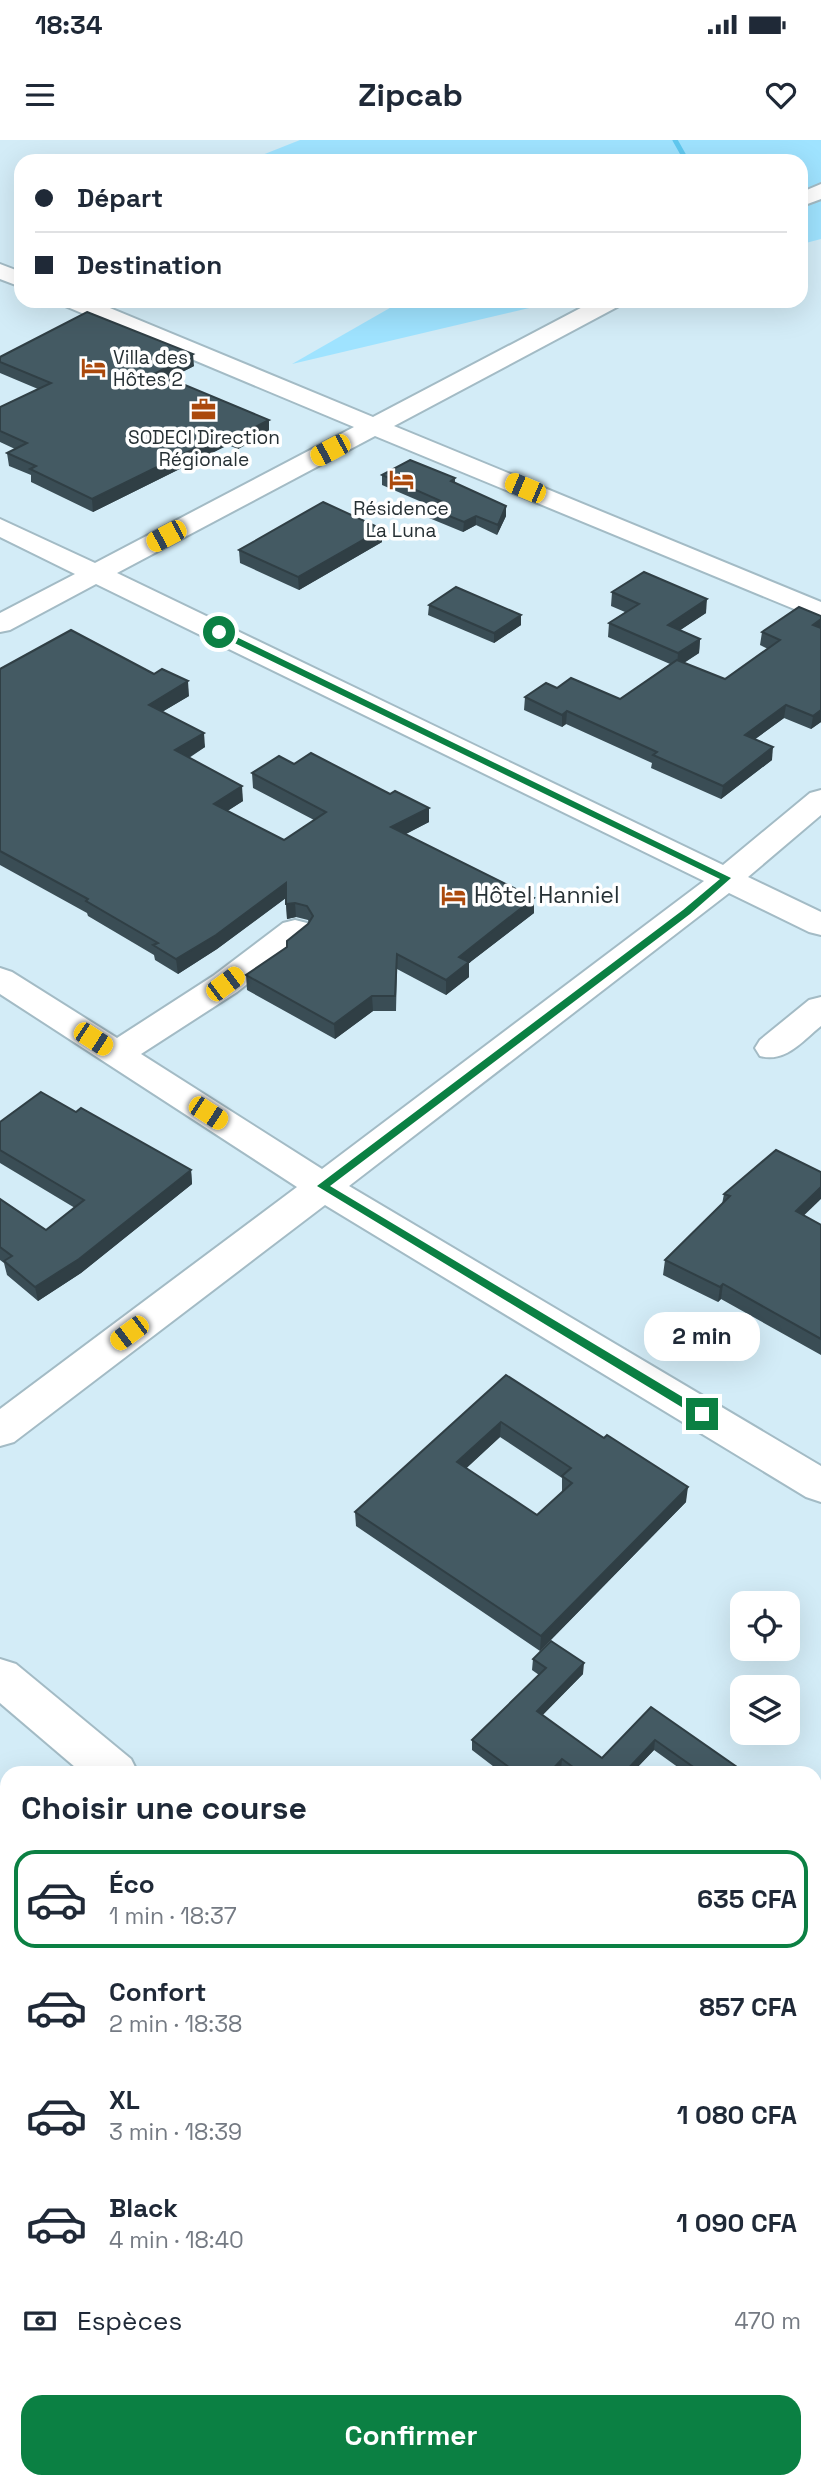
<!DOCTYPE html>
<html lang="fr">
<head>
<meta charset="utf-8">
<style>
  body { margin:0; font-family:"Space Grotesk",sans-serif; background:#f6f6f7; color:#1f2937; height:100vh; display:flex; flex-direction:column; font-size:26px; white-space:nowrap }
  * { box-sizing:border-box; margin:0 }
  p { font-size:23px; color:#747a83 }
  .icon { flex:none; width:38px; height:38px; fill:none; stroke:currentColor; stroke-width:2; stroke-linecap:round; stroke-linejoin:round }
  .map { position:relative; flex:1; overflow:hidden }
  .side { position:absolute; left:0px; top:1626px; width:822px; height:723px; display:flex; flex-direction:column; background:#fff; border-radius:21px 21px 0 0; box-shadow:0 7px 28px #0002 }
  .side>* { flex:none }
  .banner { position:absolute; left:14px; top:14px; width:794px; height:154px; border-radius:21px; box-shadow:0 7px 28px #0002; display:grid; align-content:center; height:154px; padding:0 21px; background:#fff }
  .fabs { position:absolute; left:730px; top:1451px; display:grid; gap:14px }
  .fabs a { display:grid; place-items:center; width:70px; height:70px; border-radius:14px; background:#fff; box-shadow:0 7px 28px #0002; font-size:35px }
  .end { position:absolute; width:32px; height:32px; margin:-16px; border:9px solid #0b8043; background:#fff; box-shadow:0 0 0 4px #fff }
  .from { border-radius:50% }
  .bubble { position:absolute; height:49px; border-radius:21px; background:#fff; box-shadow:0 7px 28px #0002; font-size:23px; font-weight:700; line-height:49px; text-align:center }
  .car { position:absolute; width:21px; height:42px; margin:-21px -10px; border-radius:9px; box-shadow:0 0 5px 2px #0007; background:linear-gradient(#f5c518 24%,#345 0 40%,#f5c518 0 76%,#345 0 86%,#f5c518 0) }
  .banner b { display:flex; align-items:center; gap:24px; height:66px; font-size:26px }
  .banner b+b { border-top:2px solid #e0e1e3 }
  .banner i { width:18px; height:18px; background:#1f2937 }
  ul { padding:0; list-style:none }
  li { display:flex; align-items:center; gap:21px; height:98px; margin:0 14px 10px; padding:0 7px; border:4px solid transparent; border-radius:21px }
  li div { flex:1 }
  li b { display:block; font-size:26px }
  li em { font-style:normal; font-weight:700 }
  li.current { border-color:#0b8043 }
  li>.icon { width:63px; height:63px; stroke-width:1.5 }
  h2 { padding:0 21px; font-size:32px; line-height:84px }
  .pay { display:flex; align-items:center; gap:18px; height:77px; padding:0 21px; font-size:26px }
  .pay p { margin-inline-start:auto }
  .button { display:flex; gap:14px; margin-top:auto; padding:14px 21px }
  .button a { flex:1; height:80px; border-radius:21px; background:#0b8043; color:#fff; font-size:28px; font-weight:700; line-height:80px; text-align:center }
  .status { display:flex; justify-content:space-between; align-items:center; height:49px; padding:0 35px; background:#fff; direction:ltr }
  .status svg { height:19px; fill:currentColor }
  header { display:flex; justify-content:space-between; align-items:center; height:91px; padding:0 21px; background:#fff; font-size:32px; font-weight:700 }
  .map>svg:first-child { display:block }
</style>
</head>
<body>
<div class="status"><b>18:34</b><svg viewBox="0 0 49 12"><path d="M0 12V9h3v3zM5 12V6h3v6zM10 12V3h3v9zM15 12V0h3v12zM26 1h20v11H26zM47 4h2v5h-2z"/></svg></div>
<header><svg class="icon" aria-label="menu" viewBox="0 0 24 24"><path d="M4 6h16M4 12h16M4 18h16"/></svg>Zipcab<svg class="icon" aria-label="heart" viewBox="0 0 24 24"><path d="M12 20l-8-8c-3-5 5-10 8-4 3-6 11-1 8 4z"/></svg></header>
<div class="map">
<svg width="821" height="2348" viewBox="0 0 821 2348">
  <rect width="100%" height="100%" fill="#d3ecf7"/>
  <!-- green -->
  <g fill="#9fe3ff">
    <path d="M300,0H821V99L802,104V21H247Z"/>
    <path d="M402,161H559L292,224Z"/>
  </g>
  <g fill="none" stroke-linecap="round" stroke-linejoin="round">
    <!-- stream -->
    <path stroke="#61c9f0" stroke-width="5" d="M675,0L684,16L692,21"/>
    <defs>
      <g id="minor">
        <path d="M821,44V59L802,66V52Z"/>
        <path d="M0,124L21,132V147L0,139Z"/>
        <path d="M61,161H93L373,277L594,161H623L619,166L394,286L821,462V480L375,296L117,433L723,725L810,653L821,650V675L748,737L821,772V795L809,792L729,753L349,1046L821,1326V1362L806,1357L325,1065L14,1302L0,1306V1269L297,1047L0,854V828L12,832L117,898L213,836L283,783L295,780L307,783L311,790L307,797L237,852L141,914L322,1029L704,741L96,444L10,490L0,492V473L75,434L0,397V379L95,423L354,287L65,166Z"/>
        <path d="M821,857V886C802,901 786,923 760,916L755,908L760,900L809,860Z"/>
        <path d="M0,1519L16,1524L131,1619L138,1633H82L0,1563Z"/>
        <path d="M816,2186L821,2188V2245L816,2243Z"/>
        <path d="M821,2258V2320L816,2322V2261Z"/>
        <path d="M751,2342H810L808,2348H749Z"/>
      </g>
    </defs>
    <!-- minor casing -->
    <use href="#minor" stroke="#a3bbc5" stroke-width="4"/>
    <!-- minor -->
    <use href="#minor" fill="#fff" fill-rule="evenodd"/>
  </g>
  <!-- wall -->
  <g fill="#3a4d55" fill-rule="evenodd">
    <path d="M0,217L194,226L170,238L269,292L238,309L228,305L93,372L31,342V335L9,326L7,313L15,309L0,302V267L38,249L0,233Z"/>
    <path d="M382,335L455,338V343L506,376L497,395L476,385L463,392L429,378V368L431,366L382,345Z"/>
    <path d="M382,389V402L299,450L240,423L239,410Z"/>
    <path d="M612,452L706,473L680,490L700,499L699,513L684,523L725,539L768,509L760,505L762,492L821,476V582L811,589L784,578L755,599L772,620L721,659L651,628L652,623L566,584L562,587L524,570L525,557L557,548L620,559L670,524L608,497L609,483L625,472L611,466Z"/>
    <path d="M429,465L521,485L494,503L428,475Z"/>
    <path d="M0,529L189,556L162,572L205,607L189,618L243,661L227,671L284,700L314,680L253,648L252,633L294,624L429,682L405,694L534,773L469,823V837L446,855L397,829L396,871H373L335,899L247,850L246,835L287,807L309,783L308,780L296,777L287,779L286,758L217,809L178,834L155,820L154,815L88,776L87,773L0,725Z"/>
    <path d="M76,972L191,1030L192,1044L81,1133L38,1161L7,1135L4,1123L0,1120V1059L46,1090L75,1068L0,1023V982Z"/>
    <path d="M724,1054L804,1076L821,1085V1215L721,1159L718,1162L663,1135L665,1120L722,1064Z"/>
    <path d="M506,1235L686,1362L540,1511L356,1386L355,1372ZM500,1297L562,1338V1352L537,1375L466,1328Z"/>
    <path d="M533,1519L583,1534L542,1575L602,1618L651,1567L744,1632L743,1633H686L654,1610L632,1633H566L561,1629L558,1633H502L472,1610V1600L539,1535L532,1530Z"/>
    <path d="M373,2342H418L412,2348H380Z"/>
  </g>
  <!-- shaded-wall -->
  <g fill="#303f45">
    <path d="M193,214L194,226L157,245L156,233Z"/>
    <path d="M269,280V292L238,309L237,296Z"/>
    <path d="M228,292V305L93,372L92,359Z"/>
    <path d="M506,366V376L497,395L498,385Z"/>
    <path d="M476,376V385L463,392L464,382Z"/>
    <path d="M382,389V402L299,450L298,437Z"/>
    <path d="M707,459L706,473L667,499L668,485Z"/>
    <path d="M521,475V485L494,503V493Z"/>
    <path d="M821,479V491L813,485Z"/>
    <path d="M700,499L699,513L677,527L678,513Z"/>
    <path d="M188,541L189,556L150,579L149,565Z"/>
    <path d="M786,565L784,578L743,608L745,595Z"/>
    <path d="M821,570V582L811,589L813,576Z"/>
    <path d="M567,571L566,584L562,587V575Z"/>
    <path d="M204,593L205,607L176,625L175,610Z"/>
    <path d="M773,607L772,620L721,659L723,646Z"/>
    <path d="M242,646L243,661L215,679L214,664Z"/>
    <path d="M429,668V682L391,702V687Z"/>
    <path d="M286,743L287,757L217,809L178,834L176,819Z"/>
    <path d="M534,758V773L469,823V837L446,855V840L459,817Z"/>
    <path d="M295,763L296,777L287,779L286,764Z"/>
    <path d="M372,856L373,871L335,899L334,884Z"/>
    <path d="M191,1030L192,1044L81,1133L38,1161L35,1147Z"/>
    <path d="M821,1047V1059L793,1086L796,1071Z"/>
    <path d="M723,1144L721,1159L718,1162L720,1147Z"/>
    <path d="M501,1282L500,1297L457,1337V1322Z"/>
    <path d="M688,1347L686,1362L540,1511L541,1496Z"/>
    <path d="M584,1523L583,1534L536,1582L537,1571Z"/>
    <path d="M655,1600L654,1610L632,1633H624Z"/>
    <path d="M562,1619L561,1629L558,1633H549Z"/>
    <path d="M7,1878V1897L0,1903V1885Z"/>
    <path d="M821,1935V1943L816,1951V1942Z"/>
    <path d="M7,2313V2329L0,2338V2321Z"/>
    <path d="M407,2342H418L412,2348H401Z"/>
  </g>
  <!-- building -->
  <g fill="#445a63" stroke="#303f45" stroke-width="2" fill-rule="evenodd">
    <path d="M87,172L193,214L156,233L269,280L237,296L228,292L92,359L30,329L36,326L7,313L27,303L0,291V267L51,243L0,222V217Z"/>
    <path d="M410,320L455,338L451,341L506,366L498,385L476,376L464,382L429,368L441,361L382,335Z"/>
    <path d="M323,362L382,389L298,437L239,410Z"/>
    <path d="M644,432L707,459L668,485L700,499L678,513L609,483L639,464L612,452Z"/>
    <path d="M456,447L521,475L494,493L429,465Z"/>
    <path d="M799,467L821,476V479L813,485L821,488V570L813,576L786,565L745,595L773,607L723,646L653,615L657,612L567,571L562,575L525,557L546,543L557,548L571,538L620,559L677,520L725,539L780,500L762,492Z"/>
    <path d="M71,490L154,534L162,529L188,541L149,565L204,593L175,610L242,646L214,664L284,700L326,672L252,633L279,616L294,624L311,613L390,654L395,651L429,668L391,687L534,758L459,817L469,822L446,840L397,814L395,856H372L334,884L246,835L287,807V801L308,784L313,776L307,766L295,763L286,764V743L216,795L176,819L153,805L158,803L86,761L88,759L0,711V529Z"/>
    <path d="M41,952L76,972L81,968L191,1030L79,1119L35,1147L4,1121L12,1116L0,1107V1059L46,1090L84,1060L0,1010V982Z"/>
    <path d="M776,1010L821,1032V1047L796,1071L821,1085V1199L723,1144L720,1147L665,1120L730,1056L724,1054Z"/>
    <path d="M506,1235L604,1298L607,1295L688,1347L541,1496L355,1372ZM501,1282L571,1328L562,1336L572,1343L537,1375L457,1322Z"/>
    <path d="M551,1501L584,1523L537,1571L602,1618L651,1567L744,1632L743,1633H702L655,1600L624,1633H581L562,1619L549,1633H517L472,1600L546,1528L533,1519Z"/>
    <path d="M7,1786V1878L0,1885V1792Z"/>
    <path d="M816,1826L821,1830V1935L816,1942Z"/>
    <path d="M7,2212V2313L0,2321V2219Z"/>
    <path d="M385,2342H407L401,2348H392Z"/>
  </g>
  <!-- route -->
  <path fill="#0b8043" d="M216,490H222L731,738L690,774L330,1046L706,1271V1277H698L317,1046L683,770L720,739L216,494Z"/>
  <!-- icons -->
  <defs>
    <symbol id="hotel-bare" viewBox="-9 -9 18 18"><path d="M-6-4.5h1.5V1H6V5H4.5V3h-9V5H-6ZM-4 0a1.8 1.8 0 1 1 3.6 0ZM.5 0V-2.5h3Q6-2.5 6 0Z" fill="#ab490c" stroke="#fff" stroke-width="2.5" paint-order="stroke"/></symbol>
    <symbol id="office-bare" viewBox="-9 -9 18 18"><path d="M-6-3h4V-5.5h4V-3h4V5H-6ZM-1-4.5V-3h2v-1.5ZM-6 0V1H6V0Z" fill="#ab490c" stroke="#fff" stroke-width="2.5" paint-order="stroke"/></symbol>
  </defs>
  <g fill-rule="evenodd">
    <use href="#hotel-bare" x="76" y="210" width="35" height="35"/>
    <use href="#office-bare" x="186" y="252" width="35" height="35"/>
    <use href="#hotel-bare" x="384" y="322" width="35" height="35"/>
    <use href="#hotel-bare" x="436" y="738" width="35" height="35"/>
  </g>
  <g text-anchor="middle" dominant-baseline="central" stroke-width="7" stroke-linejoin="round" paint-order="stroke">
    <!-- far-poi labels -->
    <g font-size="19" fill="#263034" stroke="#fff">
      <text x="113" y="217" text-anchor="start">Villa des<tspan x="113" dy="22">Hôtes 2</tspan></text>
      <text x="204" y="297">SODECI Direction<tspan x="204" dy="22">Régionale</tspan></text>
      <text x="401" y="368">Résidence<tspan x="401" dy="22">La Luna</tspan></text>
    </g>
    <!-- poi labels -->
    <g font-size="23" fill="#263034" stroke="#fff" text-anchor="start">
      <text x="474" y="755">Hôtel Hanniel</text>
    </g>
  </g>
</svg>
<div class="fabs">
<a><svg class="icon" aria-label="locate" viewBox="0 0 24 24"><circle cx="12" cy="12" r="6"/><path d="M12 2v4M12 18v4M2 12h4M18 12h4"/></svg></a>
<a><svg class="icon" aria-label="layers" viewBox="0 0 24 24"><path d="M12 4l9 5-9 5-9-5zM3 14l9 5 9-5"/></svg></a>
</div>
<i class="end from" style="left:219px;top:492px"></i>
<i class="end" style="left:702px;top:1274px"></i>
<div class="bubble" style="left:644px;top:1172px;width:116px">2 min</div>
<i class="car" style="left:330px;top:310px;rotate:242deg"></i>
<i class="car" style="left:525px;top:348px;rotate:293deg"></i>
<i class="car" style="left:166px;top:396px;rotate:242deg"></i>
<i class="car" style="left:225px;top:844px;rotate:53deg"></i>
<i class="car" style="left:93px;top:899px;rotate:123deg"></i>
<i class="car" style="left:208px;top:973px;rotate:123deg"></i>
<i class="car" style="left:129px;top:1193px;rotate:233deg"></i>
<div class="banner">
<b><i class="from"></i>Départ</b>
<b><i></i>Destination</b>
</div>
<section class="side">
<h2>Choisir une course</h2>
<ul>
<li class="current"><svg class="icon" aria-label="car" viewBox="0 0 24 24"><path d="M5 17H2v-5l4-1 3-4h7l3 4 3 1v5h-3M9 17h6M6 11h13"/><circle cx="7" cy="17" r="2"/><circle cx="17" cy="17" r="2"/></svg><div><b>Éco</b><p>1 min · 18:37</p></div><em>635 CFA</em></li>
<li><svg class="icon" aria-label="car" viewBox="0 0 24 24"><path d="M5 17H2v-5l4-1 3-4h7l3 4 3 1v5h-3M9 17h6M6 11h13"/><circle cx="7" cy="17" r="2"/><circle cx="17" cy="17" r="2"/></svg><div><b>Confort</b><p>2 min · 18:38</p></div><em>857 CFA</em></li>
<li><svg class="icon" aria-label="car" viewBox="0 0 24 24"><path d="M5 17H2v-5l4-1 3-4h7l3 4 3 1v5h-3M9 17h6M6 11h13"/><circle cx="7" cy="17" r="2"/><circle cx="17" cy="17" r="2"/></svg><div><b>XL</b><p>3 min · 18:39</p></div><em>1 080 CFA</em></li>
<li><svg class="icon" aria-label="car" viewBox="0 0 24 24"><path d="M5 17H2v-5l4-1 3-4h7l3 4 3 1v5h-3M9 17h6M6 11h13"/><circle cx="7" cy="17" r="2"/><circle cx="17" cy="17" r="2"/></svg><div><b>Black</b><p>4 min · 18:40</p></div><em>1 090 CFA</em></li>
</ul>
<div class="pay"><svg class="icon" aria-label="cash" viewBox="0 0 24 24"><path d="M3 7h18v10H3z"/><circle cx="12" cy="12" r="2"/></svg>Espèces<p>470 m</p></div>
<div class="button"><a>Confirmer</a></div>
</section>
</div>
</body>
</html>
